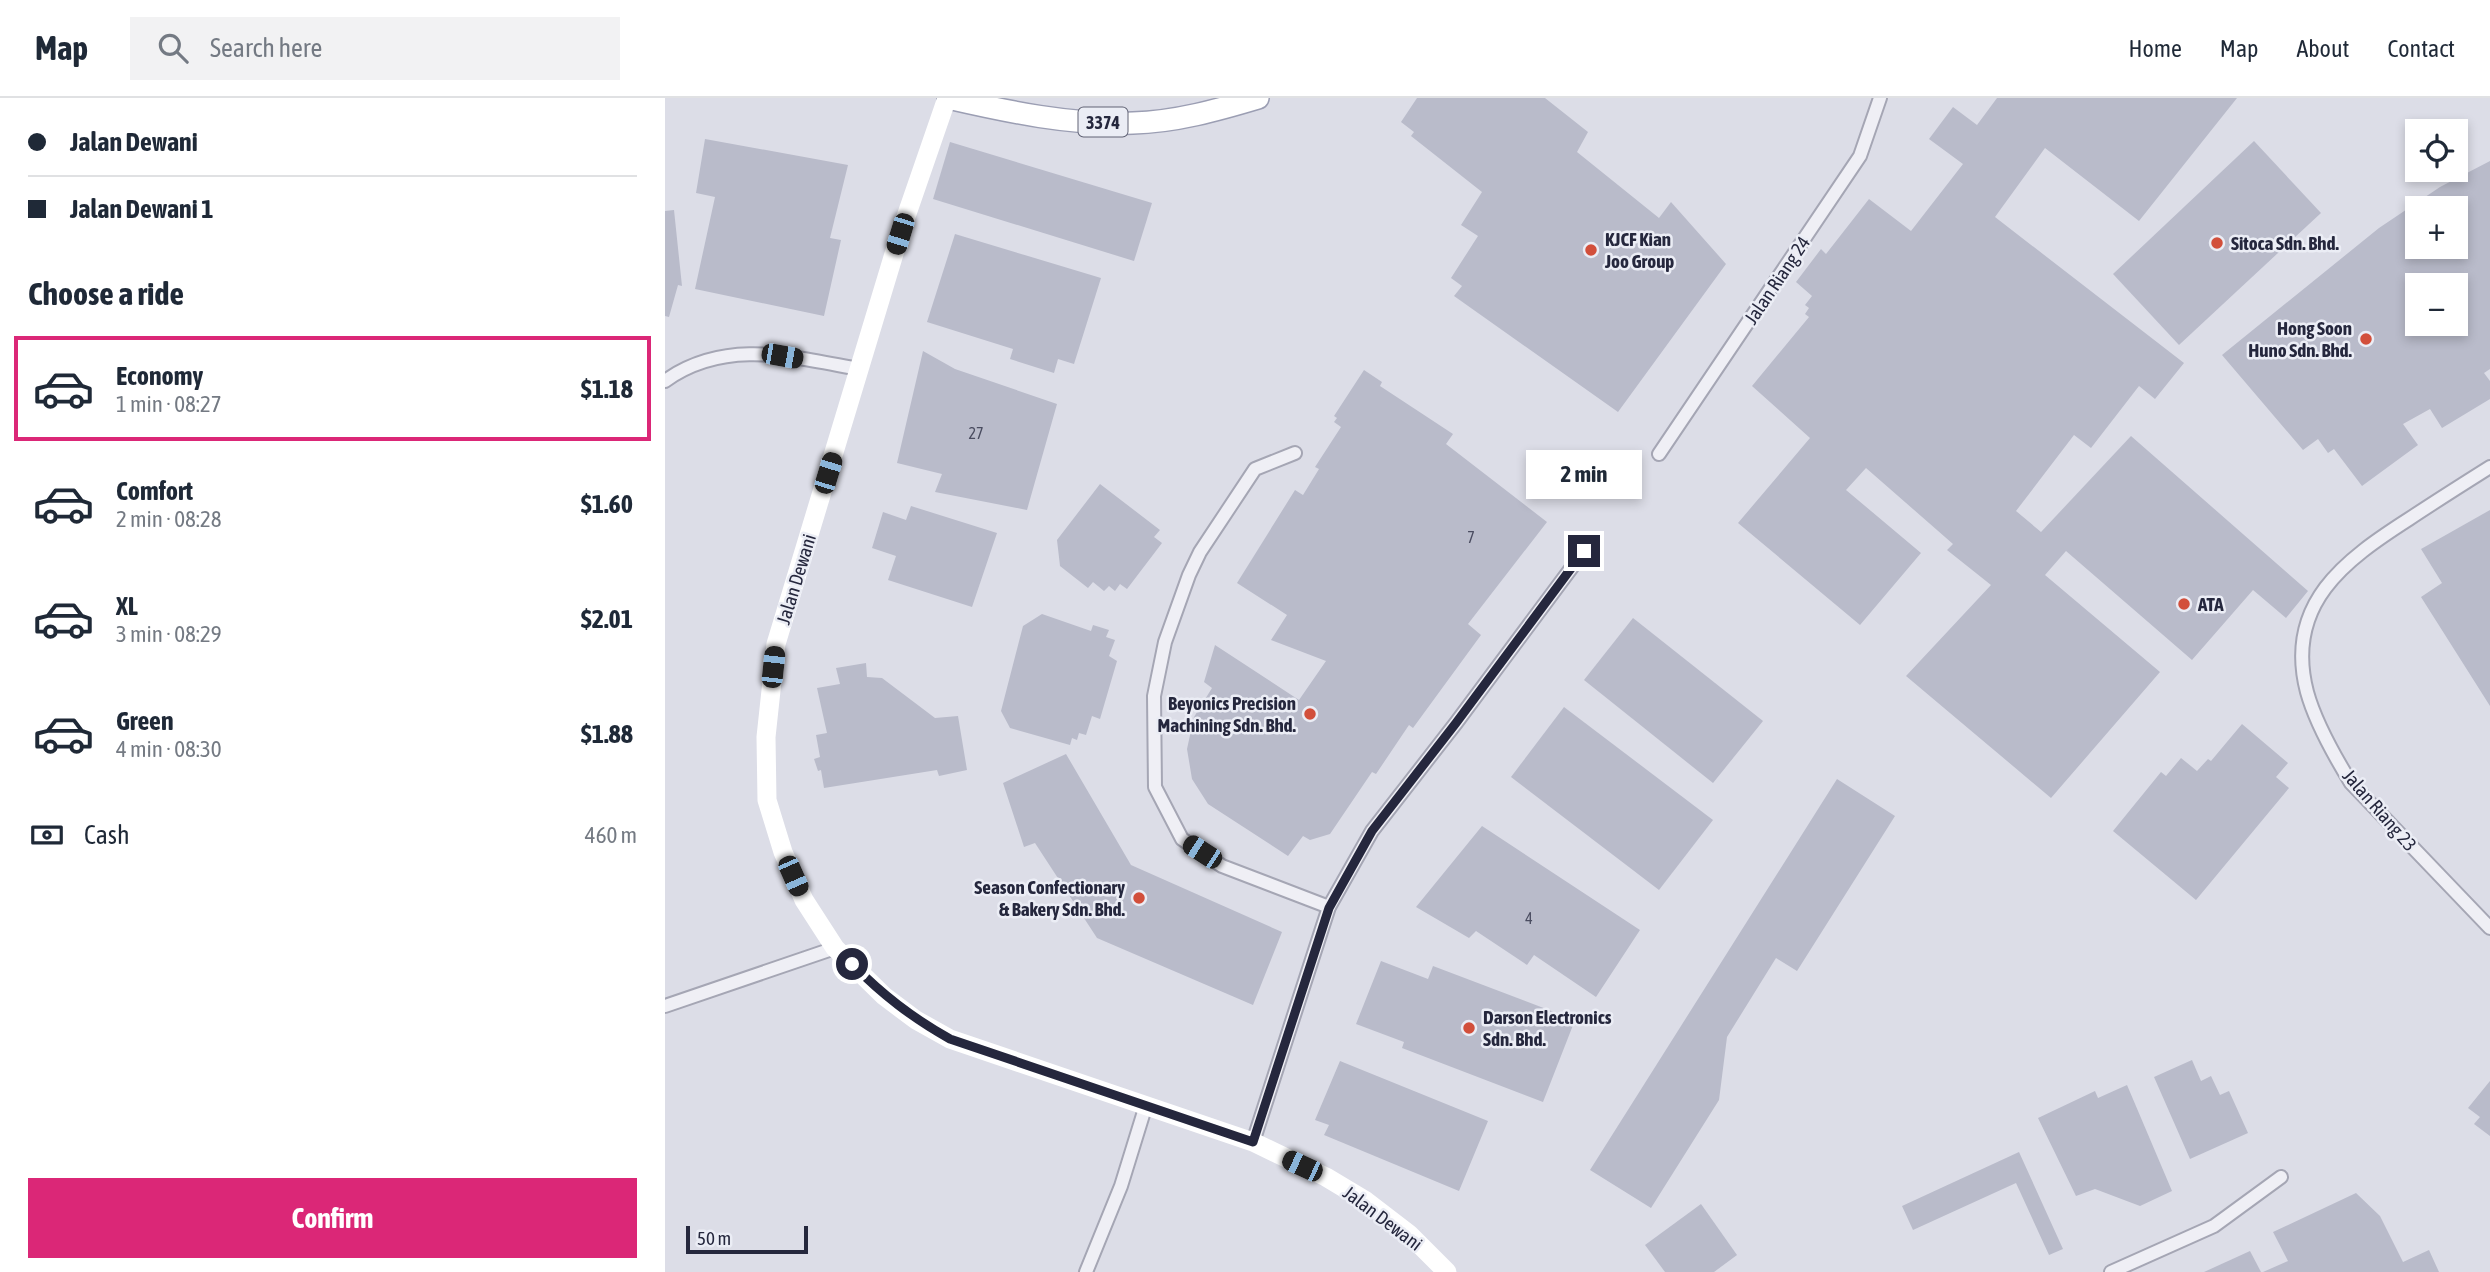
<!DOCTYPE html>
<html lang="en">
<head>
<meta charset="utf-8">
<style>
  body { margin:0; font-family:"Asap Condensed",sans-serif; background:#f2f2f3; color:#1f2937; height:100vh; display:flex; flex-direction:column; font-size:26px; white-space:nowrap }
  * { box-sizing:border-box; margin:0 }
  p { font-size:23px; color:#747a83 }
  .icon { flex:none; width:38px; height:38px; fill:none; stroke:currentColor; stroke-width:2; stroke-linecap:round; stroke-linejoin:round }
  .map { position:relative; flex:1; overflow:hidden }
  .details { display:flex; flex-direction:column; background:#fff; width:665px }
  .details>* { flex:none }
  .banner { display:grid; align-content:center; height:154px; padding:0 28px; background:#fff }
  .tools { position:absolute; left:1740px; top:21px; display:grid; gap:14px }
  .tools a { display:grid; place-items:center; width:63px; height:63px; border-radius:0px; background:#fff; box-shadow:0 4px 10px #0003; font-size:35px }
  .scale { position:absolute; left:21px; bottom:18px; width:122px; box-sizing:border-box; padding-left:7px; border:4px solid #25273d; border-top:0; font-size:19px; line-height:24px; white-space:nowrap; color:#25273d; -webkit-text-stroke:5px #ebedf5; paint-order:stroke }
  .end { position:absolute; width:32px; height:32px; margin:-16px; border:9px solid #25273d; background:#fff; box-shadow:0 0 0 4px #fff }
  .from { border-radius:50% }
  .bubble { position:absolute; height:49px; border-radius:0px; background:#fff; box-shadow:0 4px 10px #0003; font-size:23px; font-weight:700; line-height:49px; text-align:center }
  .car { position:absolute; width:21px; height:42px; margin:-21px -10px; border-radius:9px; box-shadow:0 0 5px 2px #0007; background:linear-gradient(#222 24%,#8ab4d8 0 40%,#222 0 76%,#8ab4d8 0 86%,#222 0) }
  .banner b { display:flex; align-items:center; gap:24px; height:66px; font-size:26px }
  .banner b+b { border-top:2px solid #e0e1e3 }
  .banner i { width:18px; height:18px; background:#1f2937 }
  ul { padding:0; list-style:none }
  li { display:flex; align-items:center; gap:21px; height:105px; margin:0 14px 10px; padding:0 14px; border:4px solid transparent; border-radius:0px }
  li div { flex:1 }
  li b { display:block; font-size:26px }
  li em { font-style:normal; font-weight:700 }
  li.on { border-color:#db2777 }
  li>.icon { width:63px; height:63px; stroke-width:1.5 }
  h2 { padding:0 28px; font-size:32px; line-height:84px }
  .pay { display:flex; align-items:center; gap:18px; height:77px; padding:0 28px; font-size:26px }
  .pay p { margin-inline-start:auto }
  .action { display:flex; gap:14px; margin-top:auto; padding:14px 28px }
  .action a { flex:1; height:80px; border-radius:0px; background:#db2777; color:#fff; font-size:28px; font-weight:700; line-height:80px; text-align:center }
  header { display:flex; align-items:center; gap:42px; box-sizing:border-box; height:98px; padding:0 35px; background:#fff; border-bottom:2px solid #e0e1e3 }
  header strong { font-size:33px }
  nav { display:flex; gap:38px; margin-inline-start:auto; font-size:24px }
  .search { width:490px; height:63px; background:#f2f2f3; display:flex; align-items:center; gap:18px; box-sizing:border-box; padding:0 24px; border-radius:0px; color:#747a83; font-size:26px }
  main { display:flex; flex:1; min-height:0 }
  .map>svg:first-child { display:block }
</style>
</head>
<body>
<header>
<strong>Map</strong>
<div class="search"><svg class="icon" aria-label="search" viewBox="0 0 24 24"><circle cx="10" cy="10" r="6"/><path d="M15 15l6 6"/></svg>Search here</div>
<nav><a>Home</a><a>Map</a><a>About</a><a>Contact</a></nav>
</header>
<main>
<section class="details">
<div class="banner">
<b><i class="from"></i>Jalan Dewani</b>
<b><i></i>Jalan Dewani 1</b>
</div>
<h2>Choose a ride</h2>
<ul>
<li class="on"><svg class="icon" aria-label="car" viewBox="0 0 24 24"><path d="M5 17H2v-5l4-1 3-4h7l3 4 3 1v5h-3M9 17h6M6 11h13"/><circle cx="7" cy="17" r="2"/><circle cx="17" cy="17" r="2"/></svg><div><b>Economy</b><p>1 min · 08:27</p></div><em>$1.18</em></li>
<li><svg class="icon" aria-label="car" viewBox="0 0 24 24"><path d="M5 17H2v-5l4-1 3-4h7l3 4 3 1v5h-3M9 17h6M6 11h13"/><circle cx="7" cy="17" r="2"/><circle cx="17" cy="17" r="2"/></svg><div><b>Comfort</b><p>2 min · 08:28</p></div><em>$1.60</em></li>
<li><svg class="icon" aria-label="car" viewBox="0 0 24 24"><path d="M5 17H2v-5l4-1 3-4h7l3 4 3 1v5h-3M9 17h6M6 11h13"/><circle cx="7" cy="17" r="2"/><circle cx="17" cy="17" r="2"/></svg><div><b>XL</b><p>3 min · 08:29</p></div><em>$2.01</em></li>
<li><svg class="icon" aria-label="car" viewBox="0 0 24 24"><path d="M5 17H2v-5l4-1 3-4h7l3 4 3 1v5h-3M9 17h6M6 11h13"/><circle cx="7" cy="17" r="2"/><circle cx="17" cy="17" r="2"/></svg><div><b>Green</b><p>4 min · 08:30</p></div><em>$1.88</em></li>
</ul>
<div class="pay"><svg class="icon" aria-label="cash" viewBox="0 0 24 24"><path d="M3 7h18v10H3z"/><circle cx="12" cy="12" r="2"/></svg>Cash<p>460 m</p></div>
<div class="action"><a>Confirm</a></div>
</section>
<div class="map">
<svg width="1825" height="1174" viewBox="0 0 1825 1174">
  <rect width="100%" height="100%" fill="#dcdde7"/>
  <!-- building -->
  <g fill="#b9bbca" fill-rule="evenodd">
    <path d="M752,0H880L923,34L912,54L994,120L1006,104L1061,166L953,314L789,198L797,188L786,180L813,138L796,127L817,94L746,38L749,34L736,24Z"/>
    <path d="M1332,0H1572L1474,123L1380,50L1330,119L1519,265L1490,301L1474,288L1426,350L1409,337L1351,413L1376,434L1466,338L1643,493L1621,520L1588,492L1527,562L1401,453L1380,477L1495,574L1386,700L1241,578L1326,487L1282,452L1288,446L1201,370L1181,392L1256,455L1195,527L1073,425L1145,340L1087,288L1144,219L1140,216L1144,210L1140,207L1147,198L1131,184L1156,151L1161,156L1204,101L1246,133L1298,66L1264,41L1288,9L1312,27Z"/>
    <path d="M40,41L183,67L165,140L176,142L159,218L30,191L50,99L31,95Z"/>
    <path d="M1589,43L1656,115L1514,247L1448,176Z"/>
    <path d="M285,44L487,105L469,163L268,101Z"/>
    <path d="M1825,63V271L1819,275L1825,283V301L1777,330L1765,311L1738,326L1753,347L1697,388L1669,351L1663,355L1653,341L1638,352L1557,257L1714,130L1775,89ZM1752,110H1790V149H1752ZM1752,187H1790V226H1752Z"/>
    <path d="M9,112L17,188L13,187L4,219L0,218V113Z"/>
    <path d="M290,136L436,180L409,266L393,261L389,275L345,261L348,251L262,224Z"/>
    <path d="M258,253L290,271L392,306L362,412L270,394L277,376L232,365Z"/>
    <path d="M699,272L717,284L715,288L788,336L781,346L882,424L803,526L816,537L748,630L744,627L711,676L707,674L665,736L645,742L638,738L623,758L543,706L527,681L522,651L529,619L547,590L539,584L550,547L634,602L661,563L606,542L622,517L572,485L630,392L638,397L654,371L650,369L676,329L669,324L672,320L669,318Z"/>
    <path d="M435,386L495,432L489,439L497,445L462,491L455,486L450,493L444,488L439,493L428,484L423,490L395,468L392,442Z"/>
    <path d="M246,408L332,435L307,509L223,482L231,458L207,450L218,414L241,422Z"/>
    <path d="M1825,412V608L1756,499L1777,485L1756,451Z"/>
    <path d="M377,516L426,533L428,527L444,532L441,539L450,542L444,558L452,563L435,621L427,618L421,637L414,635L412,642L407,640L405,647L345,630L336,613L358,528Z"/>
    <path d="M968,520L1098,623L1048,685L919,582Z"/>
    <path d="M201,565L202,579L217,580L270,620L293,618L302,672L274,678L272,672L159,690L156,672L153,673L149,661L155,659L151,637L162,635L152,590L175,586L171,570Z"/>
    <path d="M899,609L1048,722L994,792L846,679Z"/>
    <path d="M1577,626L1623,665L1611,679L1624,690L1531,802L1448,733L1496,674L1501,678L1516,660L1532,673L1543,661L1546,663Z"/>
    <path d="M401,656L466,767L617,834L588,907L432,840L370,745L359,749L338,685Z"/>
    <path d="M1172,681L1230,718L1132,873L1111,860L1062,939L1054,1002L986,1110L925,1072Z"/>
    <path d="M817,728L975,832L931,899L869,857L862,867L811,833L804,840L751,809Z"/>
    <path d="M716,863L763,881L768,868L910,922L878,1004L737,950L739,944L691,926Z"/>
    <path d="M1527,962L1536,983L1546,978L1555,997L1564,993L1583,1035L1525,1061L1489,979Z"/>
    <path d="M675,963L823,1023L794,1093L659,1037L664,1027L650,1022Z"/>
    <path d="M1825,983V1038L1809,1026L1815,1019L1803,1010Z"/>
    <path d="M1462,987L1507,1093L1475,1108L1430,1091L1411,1098L1373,1020L1430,993L1433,1000Z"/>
    <path d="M1354,1054L1398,1151L1384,1157L1351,1085L1248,1132L1237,1108Z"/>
    <path d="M1691,1095L1715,1118L1738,1164L1764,1152L1774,1174H1598L1623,1163L1608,1134Z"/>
    <path d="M1036,1106L1072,1157L1049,1174H1000L980,1147Z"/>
    <path d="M1585,1153L1596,1174H1539Z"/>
  </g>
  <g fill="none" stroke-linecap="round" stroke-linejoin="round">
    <defs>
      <g id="street">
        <path d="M0,283C60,240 127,259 194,271"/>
        <path d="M630,355L590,371L535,454L524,477L500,544L489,598L490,689L517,741L557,768L664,809"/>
        <path d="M994,356L1195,58L1215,0"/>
        <path d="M1825,369C1798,386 1771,403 1744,421C1680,462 1619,506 1642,594C1650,623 1670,659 1686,685L1825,830"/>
        <path d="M0,908L170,850"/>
        <path d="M588,1044L664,809L707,733L791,625L919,453"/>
        <path d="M421,1174L456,1088L481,1007"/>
        <path d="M1446,1174L1549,1128L1616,1079"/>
      </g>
      <path id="primary" d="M283,0C344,14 405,27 468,25C510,24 553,12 593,0"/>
    </defs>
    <!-- street casing -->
    <use href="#street" stroke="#a5a6b4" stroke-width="16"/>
    <!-- primary casing -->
    <use href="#primary" stroke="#9b9eb3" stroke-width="24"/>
    <!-- street -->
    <use href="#street" stroke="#efeff5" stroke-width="12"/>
    <!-- secondary -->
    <path stroke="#fff" stroke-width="19" d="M282,0L235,136L111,546L101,639L102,702L118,754L139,802L170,850L219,898L251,922L285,941L588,1044L661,1079L701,1103L744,1136L782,1174"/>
    <!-- primary -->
    <use href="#primary" stroke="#fff" stroke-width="21"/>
  </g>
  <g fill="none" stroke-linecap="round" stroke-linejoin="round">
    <!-- route -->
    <path stroke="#25273d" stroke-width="9" d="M187,866C218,897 246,919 285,941L588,1044L664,810L707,733L791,625L919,453"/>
  </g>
  <!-- markers -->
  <g fill="#d24f3b" stroke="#ebedf5" stroke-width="2.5">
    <circle cx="1552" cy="145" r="7"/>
    <circle cx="926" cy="152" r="7"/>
    <circle cx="1701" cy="241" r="7"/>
    <circle cx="1519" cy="506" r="7"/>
    <circle cx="645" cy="616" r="7"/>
    <circle cx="474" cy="800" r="7"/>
    <circle cx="804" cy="930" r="7"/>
  </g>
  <g text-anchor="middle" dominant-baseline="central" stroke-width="5" stroke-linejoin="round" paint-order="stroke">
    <!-- number labels -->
    <g font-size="16" fill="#4a4c60">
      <text x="311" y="335">27</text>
      <text x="806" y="439">7</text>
      <text x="864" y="820">4</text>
    </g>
    <!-- shield labels -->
    <rect fill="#ebedf5" stroke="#606274" stroke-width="2" x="413.5" y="9.5" width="49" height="29" rx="5"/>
    <g font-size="18" font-weight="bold" fill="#25273d">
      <text x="438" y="24">3374</text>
    </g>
    <!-- poi labels -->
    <g font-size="19" font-weight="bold" fill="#25273d" stroke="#ebedf5" text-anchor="start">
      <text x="940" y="141">KJCF Kian<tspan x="940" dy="22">Joo Group</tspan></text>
      <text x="1566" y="145">Sitoca Sdn. Bhd.</text>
      <text x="1687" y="230" text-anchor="end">Hong Soon<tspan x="1687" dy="22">Huno Sdn. Bhd.</tspan></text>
      <text x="1533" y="506">ATA</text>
      <text x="631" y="605" text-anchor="end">Beyonics Precision<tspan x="631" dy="22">Machining Sdn. Bhd.</tspan></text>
      <text x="460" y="789" text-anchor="end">Season Confectionary<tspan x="460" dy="22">&amp; Bakery Sdn. Bhd.</tspan></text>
      <text x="818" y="919">Darson Electronics<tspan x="818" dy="22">Sdn. Bhd.</tspan></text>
    </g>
    <!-- street labels -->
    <g font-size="19" fill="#25273d" stroke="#ebedf5">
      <text transform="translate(1112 182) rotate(-56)">Jalan Riang 24</text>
      <text transform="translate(131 481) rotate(-73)">Jalan Dewani</text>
      <text transform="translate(1715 712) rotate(49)">Jalan Riang 23</text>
      <text transform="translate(718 1120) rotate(37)">Jalan Dewani</text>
    </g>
  </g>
</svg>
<div class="tools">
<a><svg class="icon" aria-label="locate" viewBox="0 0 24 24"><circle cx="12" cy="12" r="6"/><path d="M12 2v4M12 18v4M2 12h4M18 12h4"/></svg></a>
<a>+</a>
<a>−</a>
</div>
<div class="scale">50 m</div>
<i class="end from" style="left:187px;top:866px"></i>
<i class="end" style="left:919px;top:453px"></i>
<div class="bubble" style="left:861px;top:352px;width:116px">2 min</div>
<i class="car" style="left:235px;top:136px;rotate:197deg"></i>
<i class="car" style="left:117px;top:258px;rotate:100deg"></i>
<i class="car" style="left:163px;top:375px;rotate:17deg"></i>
<i class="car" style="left:108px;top:569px;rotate:6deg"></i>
<i class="car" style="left:537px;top:754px;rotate:303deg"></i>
<i class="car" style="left:128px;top:778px;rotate:156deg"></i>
<i class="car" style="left:637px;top:1068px;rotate:295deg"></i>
</div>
</main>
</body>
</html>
